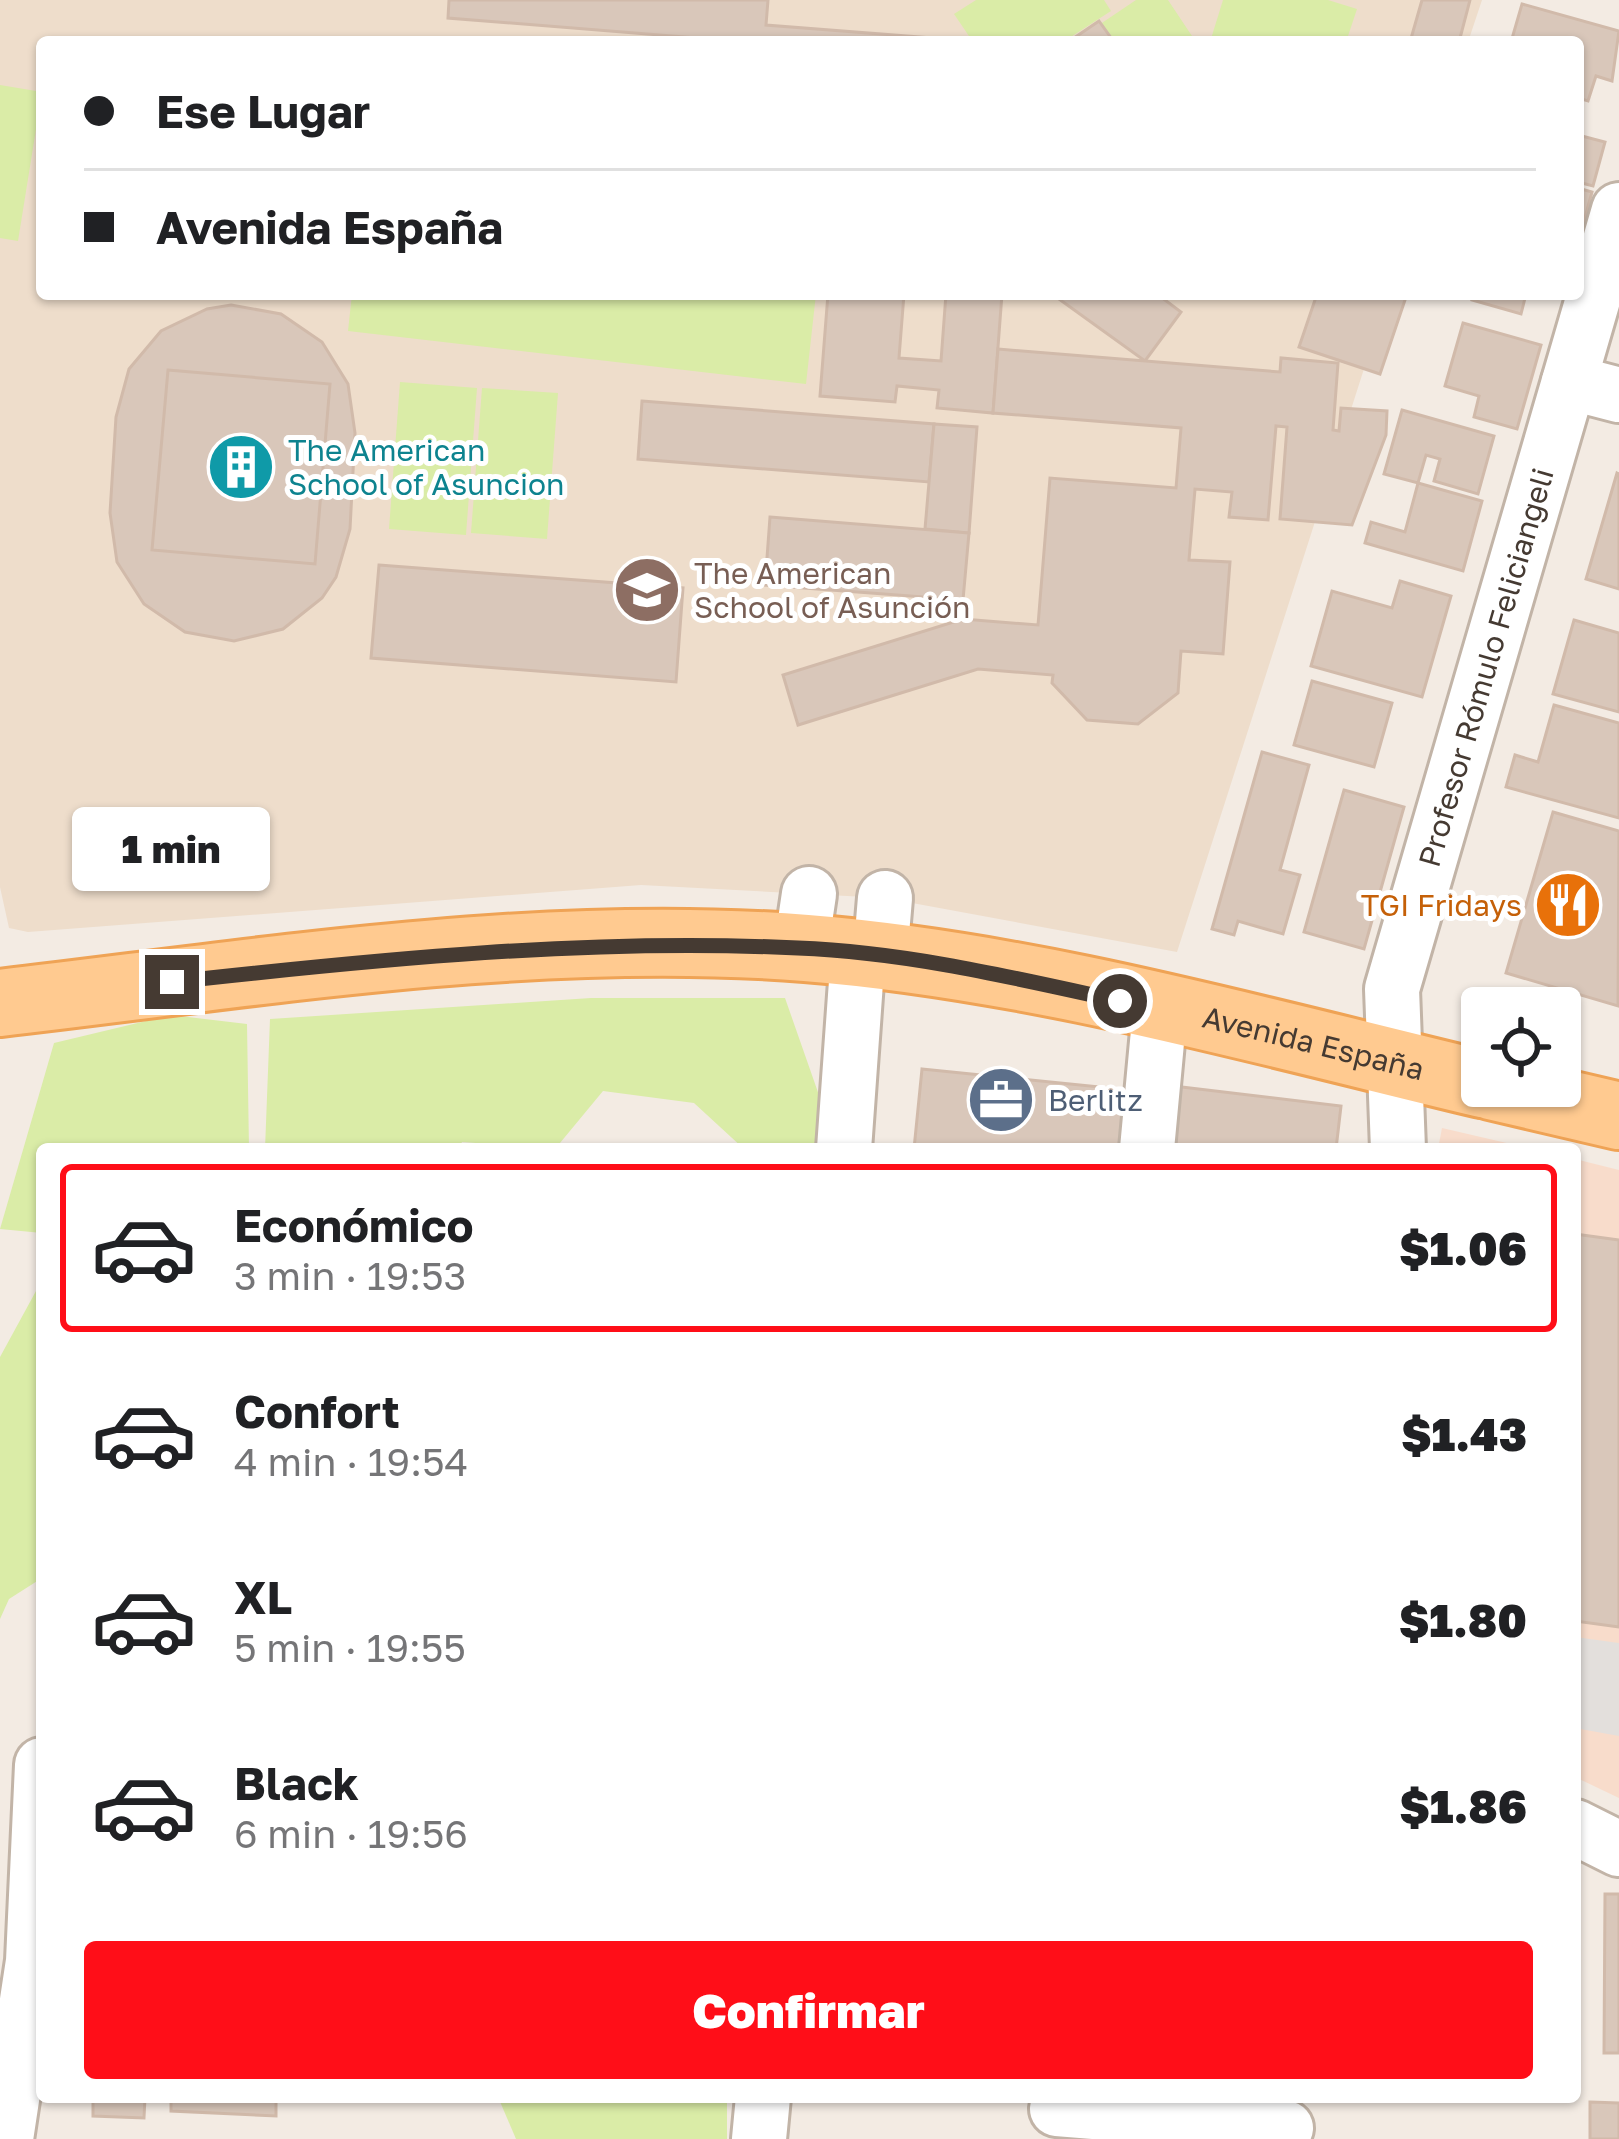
<!DOCTYPE html>
<html lang="es">
<head>
<meta charset="utf-8">
<style>
  body { margin:0; font-family:"Golos Text",sans-serif; background:#f6f6f6; color:#202124; height:100vh; display:flex; flex-direction:column; font-size:45px; white-space:nowrap }
  * { box-sizing:border-box; margin:0 }
  p { font-size:39px; color:#757577 }
  .icon { flex:none; width:66px; height:66px; fill:none; stroke:currentColor; stroke-width:2; stroke-linecap:round; stroke-linejoin:round }
  .map { position:relative; flex:1; overflow:hidden }
  .panel { position:absolute; left:36px; top:1143px; width:1545px; height:960px; display:flex; flex-direction:column; background:#fff; border-radius:12px; box-shadow:0 3px 9px #0004 }
  .panel>* { flex:none }
  .hud { position:absolute; left:36px; top:36px; width:1548px; height:264px; border-radius:12px; box-shadow:0 3px 9px #0004; display:grid; align-content:center; height:264px; padding:0 48px; background:#fff }
  .buttons { position:absolute; left:1461px; top:987px; display:grid; gap:24px }
  .buttons a { display:grid; place-items:center; width:120px; height:120px; border-radius:12px; background:#fff; box-shadow:0 3px 9px #0004; font-size:60px }
  .end { position:absolute; width:54px; height:54px; margin:-27px; border:15px solid #453a32; background:#fff; box-shadow:0 0 0 6px #fff }
  .from { border-radius:50% }
  .bubble { position:absolute; height:84px; border-radius:12px; background:#fff; box-shadow:0 3px 9px #0004; font-size:39px; font-weight:800; line-height:84px; text-align:center }
  .hud b { display:flex; align-items:center; gap:42px; height:114px; font-size:45px }
  .hud b+b { border-top:3px solid #e0e0e0 }
  .hud i { width:30px; height:30px; background:#202124 }
  ul { padding:21px 0 0; list-style:none }
  li { display:flex; align-items:center; gap:36px; height:168px; margin:0 24px 18px; padding:0 24px; border:6px solid transparent; border-radius:12px }
  li div { flex:1 }
  li b { display:block; font-size:45px }
  li em { font-style:normal; font-weight:800 }
  li.active { border-color:#ff0e18 }
  li>.icon { width:108px; height:108px; stroke-width:1.5 }
  .primary-button { display:flex; gap:24px; margin-top:auto; padding:24px 48px }
  .primary-button a { flex:1; height:138px; border-radius:12px; background:#ff0e18; color:#fff; font-size:48px; font-weight:800; line-height:138px; text-align:center }
  .map>svg:first-child { display:block }
</style>
</head>
<body>
<div class="map">
<svg width="1619" height="2139" viewBox="0 0 1619 2139">
  <rect width="100%" height="100%" fill="#f3ebe3"/>
  <!-- commercial -->
  <g fill="#f8dccb">
    <path d="M1442,1128L1532,1149H1438Z"/>
    <path d="M1575,1159L1619,1170V1798L1575,1777Z"/>
  </g>
  <!-- education -->
  <path fill="#eeddcb" d="M0,0H1482L1468,42H42V294H1388L1177,952L885,898L641,885L28,932L9,928L0,887Z"/>
  <!-- green -->
  <g fill="#daeca7">
    <path d="M976,0H1104L1111,11L1063,42H973L954,14Z"/>
    <path d="M1136,0H1168L1196,42H1093L1087,33Z"/>
    <path d="M1223,0H1328L1357,9L1346,42H1210Z"/>
    <path d="M0,85L42,92L18,241L0,238Z"/>
    <path d="M352,294H816L806,384L348,331Z"/>
    <path d="M400,382L477,388L466,535L389,529Z"/>
    <path d="M482,388L558,393L547,539L471,533Z"/>
    <path d="M591,998H785L827,1118L814,1148L744,1149L694,1103L603,1091L555,1149L462,1142L459,1149H265L270,1019Z"/>
    <path d="M171,1015L247,1024L249,1149H42V1233L0,1229L54,1043Z"/>
    <path d="M42,1280V1578L9,1599L0,1619V1357Z"/>
    <path d="M498,2097H727V2139H516Z"/>
  </g>
  <!-- parking -->
  <path fill="#e3dfdc" d="M1575,1637L1619,1643V1736L1575,1728Z"/>
  <!-- building -->
  <g fill="#d9c7ba" stroke="#d1baaa" stroke-width="3">
    <path d="M449,0H768L766,25L984,42H746L448,18Z"/>
    <path d="M1422,0H1470L1459,42H1410Z"/>
    <path d="M1522,4L1619,31L1612,81L1596,76L1588,101L1578,98V42H1511Z"/>
    <path d="M1099,21L1114,42H1068Z"/>
    <path d="M1578,135L1605,142L1593,186L1578,182Z"/>
    <path d="M1578,188L1592,192L1578,243Z"/>
    <path d="M828,294H904L899,358L941,361L946,294H1002L993,413L937,408L939,390L897,386L895,402L820,396Z"/>
    <path d="M1052,294H1157L1181,312L1145,361Z"/>
    <path d="M1317,294H1407L1380,374L1299,347Z"/>
    <path d="M1474,294H1526L1521,314L1472,300Z"/>
    <path d="M231,305L281,314L322,342L348,384L355,433L350,529L336,577L322,598L283,629L234,641L185,632L144,604L117,562L110,513L116,417L129,369L161,331L207,309Z"/>
    <path d="M1463,323L1541,345L1517,429L1474,417L1479,396L1445,386Z"/>
    <path d="M998,349L1280,372L1281,358L1338,363L1333,430L1339,431L1341,408L1387,411L1386,435L1352,525L1280,519L1287,427L1276,426L1268,520L1229,517L1232,492L1195,489L1189,560L1230,562L1223,654L1181,651L1178,693L1138,724L1087,720L1052,683L1053,675L978,669L798,725L783,675L963,619L1038,625L1050,478L1176,488L1181,428L993,413Z"/>
    <path d="M168,370L330,384L315,564L152,550Z"/>
    <path d="M642,401L934,424L929,482L638,459Z"/>
    <path d="M1402,410L1494,436L1478,494L1434,481L1440,459L1426,455L1418,483L1384,474Z"/>
    <path d="M934,424L977,427L969,533L925,529Z"/>
    <path d="M1617,473L1619,474V589L1586,579Z"/>
    <path d="M1418,483L1482,501L1463,571L1365,543L1371,522L1405,532Z"/>
    <path d="M770,517L969,533L963,600L765,585Z"/>
    <path d="M379,565L683,588L676,682L371,658Z"/>
    <path d="M1400,581L1451,596L1422,697L1311,666L1332,591L1392,608Z"/>
    <path d="M1574,620L1619,633V712L1553,694Z"/>
    <path d="M1312,681L1392,703L1374,767L1294,745Z"/>
    <path d="M1554,705L1619,723V818L1506,787L1515,755L1538,762Z"/>
    <path d="M1262,752L1309,765L1280,870L1300,875L1283,934L1238,921L1234,935L1212,929Z"/>
    <path d="M1344,790L1404,807L1364,949L1304,932Z"/>
    <path d="M1553,812L1619,831L1618,1006L1506,973Z"/>
    <path d="M922,1069L1130,1090L1126,1149H914Z"/>
    <path d="M1165,1085L1341,1106L1336,1149H1158Z"/>
    <path d="M1575,1234L1619,1240V1627L1575,1621Z"/>
    <path d="M1605,1894H1619V2053H1604Z"/>
    <path d="M93,2097H145L144,2118L93,2116Z"/>
    <path d="M171,2097H276V2116L171,2111Z"/>
    <path d="M1590,2102L1619,2103V2139H1590Z"/>
  </g>
  <g fill="none" stroke-linecap="round" stroke-linejoin="round">
    <defs>
      <g id="minor">
        <path d="M1569,382L1619,395"/>
        <path d="M801,948L809,894"/>
        <path d="M880,957L885,898"/>
        <path d="M844,1149L858,954"/>
        <path d="M1147,1149L1160,1010"/>
        <path id="s1" d="M1398,1149L1392,989L1619,210"/>
        <path d="M1575,1827L1619,1849"/>
        <path d="M1057,2109L1286,2128"/>
        <path d="M6,2139L33,1961L42,1765"/>
        <path d="M759,2139L763,2097"/>
      </g>
      <g id="major">
        <path id="s2" d="M0,1003C265,972 538,927 806,948C1033,966 1260,1031 1482,1084"/>
        <path d="M1491,1086L1619,1116"/>
      </g>
    </defs>
    <!-- minor casing -->
    <use href="#minor" stroke="#c2b4a7" stroke-width="60"/>
    <!-- major casing -->
    <use href="#major" stroke="#efa355" stroke-width="72"/>
    <!-- minor -->
    <use href="#minor" stroke="#fff" stroke-width="54"/>
    <!-- major -->
    <use href="#major" stroke="#ffca90" stroke-width="66"/>
  </g>
  <g fill="none" stroke-linecap="round" stroke-linejoin="round">
    <!-- route -->
    <path stroke="#453a32" stroke-width="15" d="M172,982C380,959 589,938 798,948C906,952 1015,978 1120,1001"/>
  </g>
  <!-- icons -->
  <defs>
    <symbol id="building-disc" viewBox="-11 -11 22 22"><circle r="9.5" fill="#0f9aa8" stroke="#fff"/><path d="M-4-6H4V6H1V3H-1V6H-4ZM-2.5-4.3h1.7v1.8h-1.7ZM.8-4.3h1.7v1.8H.8ZM-2.5-1h1.7V.8h-1.7ZM.8-1h1.7V.8H.8Z" fill="#fff"/></symbol>
    <symbol id="school-disc" viewBox="-11 -11 22 22"><circle r="9.5" fill="#8d6e63" stroke="#fff"/><path d="M0-5L7-2L0 1L-7-2ZM-4 1L0 2.5L4 1V4Q0 6-4 4Z" fill="#fff"/></symbol>
    <symbol id="restaurant-disc" viewBox="-11 -11 22 22"><circle r="9.5" fill="#e8710a" stroke="#fff"/><path d="M-5-6h1v4h1v-4h1v4h1v-4h1v5L-1.5 .5V6h-2V.5L-5-1ZM5-6V6H3V1.5H1.5Q1.5-4 5-6Z" fill="#fff"/></symbol>
    <symbol id="office-disc" viewBox="-11 -11 22 22"><circle r="9.5" fill="#5c6f8a" stroke="#fff"/><path d="M-6-3h4V-5.5h4V-3h4V5H-6ZM-1-4.5V-3h2v-1.5ZM-6 0V1H6V0Z" fill="#fff"/></symbol>
  </defs>
  <g fill-rule="evenodd">
    <use href="#building-disc" x="203" y="429" width="76" height="76"/>
    <use href="#school-disc" x="609" y="552" width="76" height="76"/>
    <use href="#restaurant-disc" x="1530" y="867" width="76" height="76"/>
    <use href="#office-disc" x="963" y="1062" width="76" height="76"/>
  </g>
  <g text-anchor="middle" dominant-baseline="central" stroke-width="10" stroke-linejoin="round" paint-order="stroke">
    <!-- culture labels -->
    <g font-size="30" fill="#0d838f" stroke="#fff" text-anchor="start">
      <text x="288" y="450">The American<tspan x="288" dy="34">School of Asuncion</tspan></text>
    </g>
    <!-- education labels -->
    <g font-size="30" fill="#785e54" stroke="#fff" text-anchor="start">
      <text x="694" y="573">The American<tspan x="694" dy="34">School of Asunción</tspan></text>
    </g>
    <!-- street labels -->
    <g font-size="30" fill="#453a32" stroke="#fff">
      <text stroke="none"><textPath href="#s1" startOffset="495">Profesor Rómulo Feliciangeli</textPath></text>
      <text stroke="none"><textPath href="#s2" startOffset="1326">Avenida España</textPath></text>
    </g>
    <!-- food labels -->
    <g font-size="30" fill="#c56008" stroke="#fff" text-anchor="end">
      <text x="1522" y="905">TGI Fridays</text>
    </g>
    <!-- service labels -->
    <g font-size="30" fill="#4e5e75" stroke="#fff" text-anchor="start">
      <text x="1048" y="1100">Berlitz</text>
    </g>
  </g>
</svg>
<div class="buttons">
<a><svg class="icon" aria-label="locate" viewBox="0 0 24 24"><circle cx="12" cy="12" r="6"/><path d="M12 2v4M12 18v4M2 12h4M18 12h4"/></svg></a>
</div>
<i class="end from" style="left:1120px;top:1001px"></i>
<i class="end" style="left:172px;top:982px"></i>
<div class="bubble" style="left:72px;top:807px;width:198px">1 min</div>
<div class="hud">
<b><i class="from"></i>Ese Lugar</b>
<b><i></i>Avenida España</b>
</div>
<section class="panel">
<ul>
<li class="active"><svg class="icon" aria-label="car" viewBox="0 0 24 24"><path d="M5 17H2v-5l4-1 3-4h7l3 4 3 1v5h-3M9 17h6M6 11h13"/><circle cx="7" cy="17" r="2"/><circle cx="17" cy="17" r="2"/></svg><div><b>Económico</b><p>3 min · 19:53</p></div><em>$1.06</em></li>
<li><svg class="icon" aria-label="car" viewBox="0 0 24 24"><path d="M5 17H2v-5l4-1 3-4h7l3 4 3 1v5h-3M9 17h6M6 11h13"/><circle cx="7" cy="17" r="2"/><circle cx="17" cy="17" r="2"/></svg><div><b>Confort</b><p>4 min · 19:54</p></div><em>$1.43</em></li>
<li><svg class="icon" aria-label="car" viewBox="0 0 24 24"><path d="M5 17H2v-5l4-1 3-4h7l3 4 3 1v5h-3M9 17h6M6 11h13"/><circle cx="7" cy="17" r="2"/><circle cx="17" cy="17" r="2"/></svg><div><b>XL</b><p>5 min · 19:55</p></div><em>$1.80</em></li>
<li><svg class="icon" aria-label="car" viewBox="0 0 24 24"><path d="M5 17H2v-5l4-1 3-4h7l3 4 3 1v5h-3M9 17h6M6 11h13"/><circle cx="7" cy="17" r="2"/><circle cx="17" cy="17" r="2"/></svg><div><b>Black</b><p>6 min · 19:56</p></div><em>$1.86</em></li>
</ul>
<div class="primary-button"><a>Confirmar</a></div>
</section>
</div>
</body>
</html>
